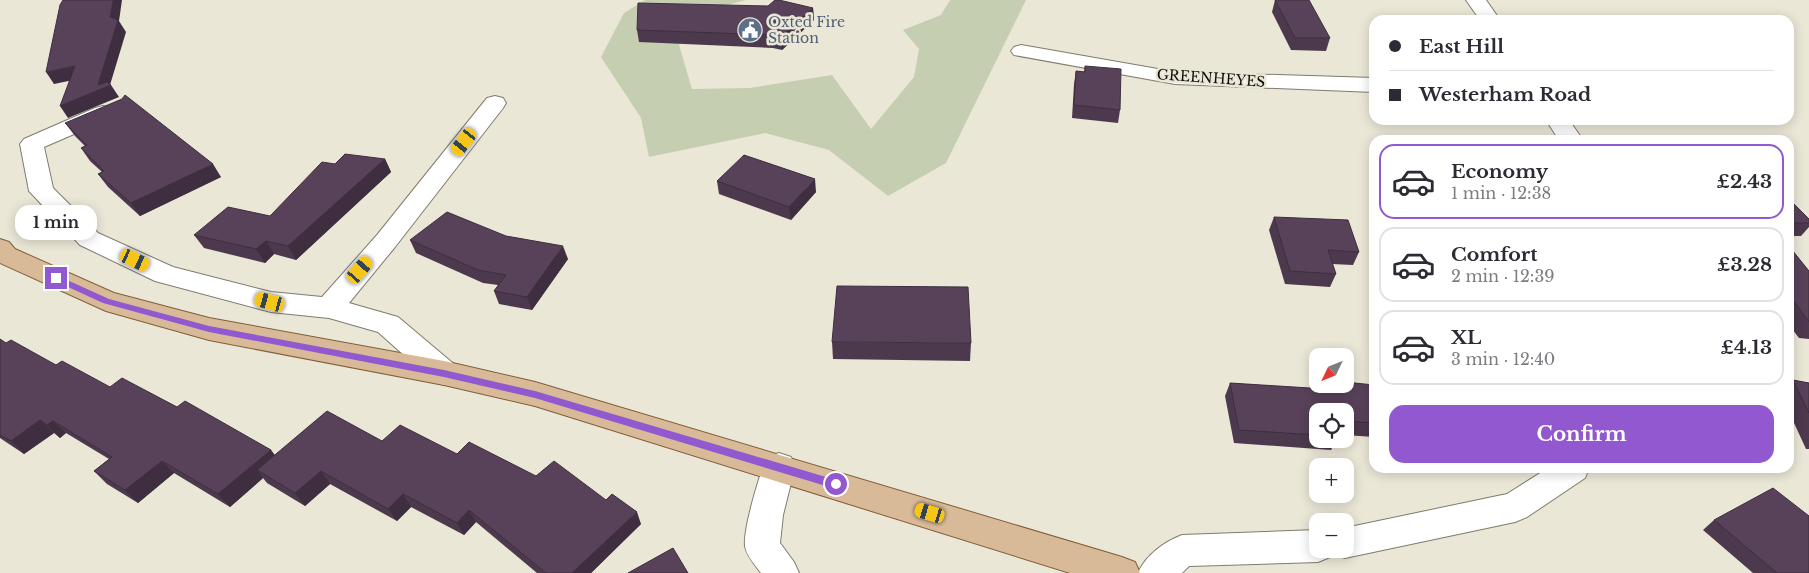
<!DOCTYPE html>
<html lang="en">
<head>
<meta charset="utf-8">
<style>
  body { margin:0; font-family:"Libre Baskerville",serif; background:#f2f2f3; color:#2b2b33; height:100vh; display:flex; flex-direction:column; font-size:19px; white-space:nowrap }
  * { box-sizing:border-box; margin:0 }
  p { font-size:16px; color:#7c7c81 }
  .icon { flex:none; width:28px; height:28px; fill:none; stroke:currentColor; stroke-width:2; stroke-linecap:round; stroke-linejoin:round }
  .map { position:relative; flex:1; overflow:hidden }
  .details { position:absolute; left:1369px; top:135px; width:425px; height:338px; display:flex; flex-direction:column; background:#fff; border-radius:15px; box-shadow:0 2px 12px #0003 }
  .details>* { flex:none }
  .hud { position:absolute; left:1369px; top:15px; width:425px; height:110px; border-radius:15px; box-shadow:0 2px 12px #0003; display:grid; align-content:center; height:110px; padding:0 20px; background:#fff }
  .needle { width:32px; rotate:227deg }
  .controls { position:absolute; left:1309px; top:348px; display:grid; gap:10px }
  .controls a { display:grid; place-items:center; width:45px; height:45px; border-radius:10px; background:#fff; box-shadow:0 2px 12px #0003; font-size:25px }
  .end { position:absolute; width:22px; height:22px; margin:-11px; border:6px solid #9158cf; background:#fff; box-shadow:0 0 0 2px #fff }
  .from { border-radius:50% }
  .bubble { position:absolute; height:35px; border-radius:15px; background:#fff; box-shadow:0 2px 12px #0003; font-size:16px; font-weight:700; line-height:35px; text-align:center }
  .car { position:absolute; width:15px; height:30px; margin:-15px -8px; border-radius:6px; box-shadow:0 0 4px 1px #0007; background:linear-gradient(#f5c518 24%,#345 0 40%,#f5c518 0 76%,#345 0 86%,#f5c518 0) }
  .hud b { display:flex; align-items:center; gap:18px; height:48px; font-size:19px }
  .hud b+b { border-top:1px solid #e1e1e2 }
  .hud i { width:12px; height:12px; background:#2b2b33 }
  ul { padding:9px 0 0; list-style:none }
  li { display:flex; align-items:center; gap:15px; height:75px; margin:0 10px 8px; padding:0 10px; border:2px solid #e1e1e2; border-radius:15px }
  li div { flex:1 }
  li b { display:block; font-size:19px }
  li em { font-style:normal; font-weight:700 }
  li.selected { border-color:#9158cf }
  li>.icon { width:45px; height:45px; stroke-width:1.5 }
  .primary-button { display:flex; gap:10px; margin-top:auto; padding:10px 20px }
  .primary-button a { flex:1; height:58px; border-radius:15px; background:#9158cf; color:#fff; font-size:20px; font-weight:700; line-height:58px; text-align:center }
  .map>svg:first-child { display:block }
</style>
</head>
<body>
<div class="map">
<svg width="1809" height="573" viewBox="0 0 1809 573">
  <rect width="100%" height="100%" fill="#ebe7d7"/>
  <!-- green -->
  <path fill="#c5ceb1" d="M645,0H746L694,14L679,45L692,89L750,88L832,75L871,129L914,77L919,49L903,30L941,15L950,0H1026L946,163L888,196L829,150L765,133L649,157L641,118L601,57L624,13Z"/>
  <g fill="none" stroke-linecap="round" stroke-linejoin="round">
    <defs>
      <g id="minor">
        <path d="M1466,0H1486L1500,20H1480Z"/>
        <path d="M1021,45L1175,72L1374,78V92L1175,84L1014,55L1011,51L1014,47Z"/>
        <path d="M495,96L503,98L506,103L503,108L395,247L349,303L398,317L455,365L459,373L455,381L444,385L433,381L378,332L329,318L271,312L155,281L80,245L29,191L20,144L24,139L95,108L103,106L111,108L114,113L111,118L44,147L53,188L98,233L173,267L271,292L322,297L377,235L487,98Z"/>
        <path d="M1546,120H1569L1583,140H1559Z"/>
        <path d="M779,453L791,457L795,467L783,515L780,543L794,562L799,573H761C755,565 746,555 745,546C743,529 760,473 767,457Z"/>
        <path d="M1548,468H1589L1585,478L1527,517L1515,522L1345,558L1332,553L1330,557L1318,562L1189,566L1182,573H1138C1146,555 1164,542 1182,535L1318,530V549H1345V528L1507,494Z"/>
      </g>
      <path id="major" d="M0,239L9,242L15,249L114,293L209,318L444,361L535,382L1122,557L1135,562L1140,573H1070L535,406L444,385L209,340L106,311L0,263Z"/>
    </defs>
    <!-- minor casing -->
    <use href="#minor" stroke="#7f7c6d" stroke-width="2"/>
    <!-- major casing -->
    <use href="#major" stroke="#805e39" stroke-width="2"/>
    <!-- minor -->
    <use href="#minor" fill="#fff" fill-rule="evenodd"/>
    <!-- major -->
    <use href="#major" fill="#d8b998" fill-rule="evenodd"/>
  </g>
  <!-- wall -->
  <g fill="#4c394d">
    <path d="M1275,0L1330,38L1326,51L1291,50L1272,12Z"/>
    <path d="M813,8L814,20L782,50L773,48L639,42L637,30Z"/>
    <path d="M1085,66L1120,110L1118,123L1072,118L1074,84L1076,71L1084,72Z"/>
    <path d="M65,123L221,177L140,216L108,187L98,174L102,172L90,161L81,148L85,146L75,136Z"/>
    <path d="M385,159L391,172L296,260L274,254L265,263L204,248L194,235L270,216L335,164Z"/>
    <path d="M717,181L816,192L791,220L719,194Z"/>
    <path d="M1789,199L1809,219V227L1801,236H1789Z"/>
    <path d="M1274,217L1359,252L1353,265L1332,264L1336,274L1330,287L1285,284L1269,230Z"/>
    <path d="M506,236L568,259L532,310L499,304L494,291L498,285L483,283L416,253L410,240Z"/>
    <path d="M1789,250L1809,271V339L1799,338L1789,325Z"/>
    <path d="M0,339L6,343L56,365L110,387L177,407L271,450L274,455L382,441L457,454L536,476L606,500L641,524L591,573H537L476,522L464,535L411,507L397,521L330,484L305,506L267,483L263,478L230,507L174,473L138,503L107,484L94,471L109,459L66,433L60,438L54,433L24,454L0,438Z"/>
    <path d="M832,342L971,343L970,361L833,359Z"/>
    <path d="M1793,380L1809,383V449H1806L1789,412V384Z"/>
    <path d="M1230,383L1319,389L1322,384L1374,385V437L1345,435V411H1318V439H1337L1331,450L1234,443L1225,396Z"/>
    <path d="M1714,520L1809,573H1753L1703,530Z"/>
  </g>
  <!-- shaded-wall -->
  <g fill="#3e2e3f">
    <path d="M113,0H122L119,21L126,32L110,85H111L119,97L68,118L60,106L98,85Z"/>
    <path d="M813,8L814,20L782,50L781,37Z"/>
    <path d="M75,66L83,78L54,84L46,72Z"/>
    <path d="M385,159L391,172L296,260L288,246Z"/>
    <path d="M213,164L221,177L140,216L131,203Z"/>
    <path d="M815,179L816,192L791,220L789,207Z"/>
    <path d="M266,241L274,254L265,263L256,249Z"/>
    <path d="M563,246L568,259L532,310L527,297Z"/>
    <path d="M40,420L54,433L24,454L11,441Z"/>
    <path d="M53,421L66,433L60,438L47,425Z"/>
    <path d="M271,450L281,463L257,470L263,478L230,507L218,494Z"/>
    <path d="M162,461L174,473L138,503L125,490Z"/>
    <path d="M321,471L330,484L305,506L295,493Z"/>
    <path d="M403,494L411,507L397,521L388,509Z"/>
    <path d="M469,510L476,522L464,535L457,523Z"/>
    <path d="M637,512L641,524L591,573H572Z"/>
  </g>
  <!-- building -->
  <g fill="#58425a" stroke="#3e2e3f">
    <path d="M63,0H113L110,17L118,20L98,85L107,82L111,85L60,106L75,66L46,72L60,5Z"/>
    <path d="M775,0H779L813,8L781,37L771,35L637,30L638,3L768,6Z"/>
    <path d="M1275,0H1309L1330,38H1295Z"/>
    <path d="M1610,18L1613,20H1597Z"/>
    <path d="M1085,66L1121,69L1120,110L1074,105L1076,71L1085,72Z"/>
    <path d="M125,95L213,164L131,203L98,174L104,171L81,148L87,145L65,123L122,99Z"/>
    <path d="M345,154L385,159L288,246L266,241L256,249L194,235L228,207L270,216L322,162L335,164Z"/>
    <path d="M744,155L815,179L789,207L717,181Z"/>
    <path d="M1789,199L1809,219V223H1789Z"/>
    <path d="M447,212L506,236L563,246L527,297L494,291L506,275L478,270L410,240Z"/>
    <path d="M1274,217L1348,220L1359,252L1328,250L1336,274L1290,271Z"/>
    <path d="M1789,250H1792L1809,271V322L1789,295Z"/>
    <path d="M837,286L968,287L971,343L832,342Z"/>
    <path d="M0,339L6,343L11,340L56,365L62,361L110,387L122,378L177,407L185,401L271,450L218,494L162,461L125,490L94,471L112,457L53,421L47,425L40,420L11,441L0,435Z"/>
    <path d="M1793,380L1809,383V413Z"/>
    <path d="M1345,382L1374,385V423L1345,421V411H1318V435L1239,430L1230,383L1326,389L1324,384H1345Z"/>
    <path d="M327,411L382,441L400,425L457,454L469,442L536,476L554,461L606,500L612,494L637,512L572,573H546L469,510L457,523L403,494L388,509L321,471L295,493L257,470Z"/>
    <path d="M1773,488L1809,516V573H1777L1714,520Z"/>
    <path d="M673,548L688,573H628Z"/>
  </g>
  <!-- route -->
  <path fill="#9158cf" d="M56,275L109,299L209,326L444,370L535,391L836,480L841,484L836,489L535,398L444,377L209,332L103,303L53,280L52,278Z"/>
  <!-- icons -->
  <defs>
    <symbol id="civic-disc" viewBox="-11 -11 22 22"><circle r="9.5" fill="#5c6f8a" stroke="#ebe7d7"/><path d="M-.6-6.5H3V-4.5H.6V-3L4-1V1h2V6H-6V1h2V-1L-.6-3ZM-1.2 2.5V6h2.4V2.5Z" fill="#fff"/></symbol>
  </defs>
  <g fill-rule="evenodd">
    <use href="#civic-disc" x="736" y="16" width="28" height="28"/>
  </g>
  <g text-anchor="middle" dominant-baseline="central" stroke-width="5" stroke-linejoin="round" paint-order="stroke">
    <!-- far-service labels -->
    <g font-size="14" fill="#4e5e75" stroke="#ebe7d7" text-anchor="start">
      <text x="768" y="22">Oxted Fire<tspan x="768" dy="16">Station</tspan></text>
    </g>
    <!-- far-street labels -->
    <g font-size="14" fill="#0d0c07" stroke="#ebe7d7">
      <text transform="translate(1211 78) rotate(4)">GREENHEYES</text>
    </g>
  </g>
</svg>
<div class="controls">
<a><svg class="needle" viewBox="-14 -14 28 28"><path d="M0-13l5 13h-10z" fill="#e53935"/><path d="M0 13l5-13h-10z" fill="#7c7c81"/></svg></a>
<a><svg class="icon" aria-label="locate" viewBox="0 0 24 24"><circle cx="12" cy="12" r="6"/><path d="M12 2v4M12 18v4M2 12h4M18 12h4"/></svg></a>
<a>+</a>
<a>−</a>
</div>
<i class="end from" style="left:836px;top:484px"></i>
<i class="end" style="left:56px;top:278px"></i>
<div class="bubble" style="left:15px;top:205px;width:82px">1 min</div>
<i class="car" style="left:464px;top:142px;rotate:218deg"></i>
<i class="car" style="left:135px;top:260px;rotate:115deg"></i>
<i class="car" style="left:360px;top:270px;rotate:41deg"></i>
<i class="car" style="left:270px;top:302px;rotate:285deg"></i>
<i class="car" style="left:930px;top:513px;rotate:287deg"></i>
<div class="hud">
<b><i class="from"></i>East Hill</b>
<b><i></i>Westerham Road</b>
</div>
<section class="details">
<ul>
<li class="selected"><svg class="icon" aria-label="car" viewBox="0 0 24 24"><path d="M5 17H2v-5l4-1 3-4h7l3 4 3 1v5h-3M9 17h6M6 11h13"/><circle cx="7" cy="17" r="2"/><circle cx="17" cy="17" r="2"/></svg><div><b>Economy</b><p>1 min · 12:38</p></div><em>£2.43</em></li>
<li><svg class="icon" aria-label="car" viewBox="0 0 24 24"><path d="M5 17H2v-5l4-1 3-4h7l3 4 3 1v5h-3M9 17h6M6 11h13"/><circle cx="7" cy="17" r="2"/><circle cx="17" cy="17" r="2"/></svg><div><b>Comfort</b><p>2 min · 12:39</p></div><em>£3.28</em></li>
<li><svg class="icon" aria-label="car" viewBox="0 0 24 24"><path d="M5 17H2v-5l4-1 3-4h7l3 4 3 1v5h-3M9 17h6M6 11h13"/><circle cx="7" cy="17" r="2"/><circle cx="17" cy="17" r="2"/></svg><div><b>XL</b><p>3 min · 12:40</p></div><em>£4.13</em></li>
</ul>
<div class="primary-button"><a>Confirm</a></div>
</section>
</div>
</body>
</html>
